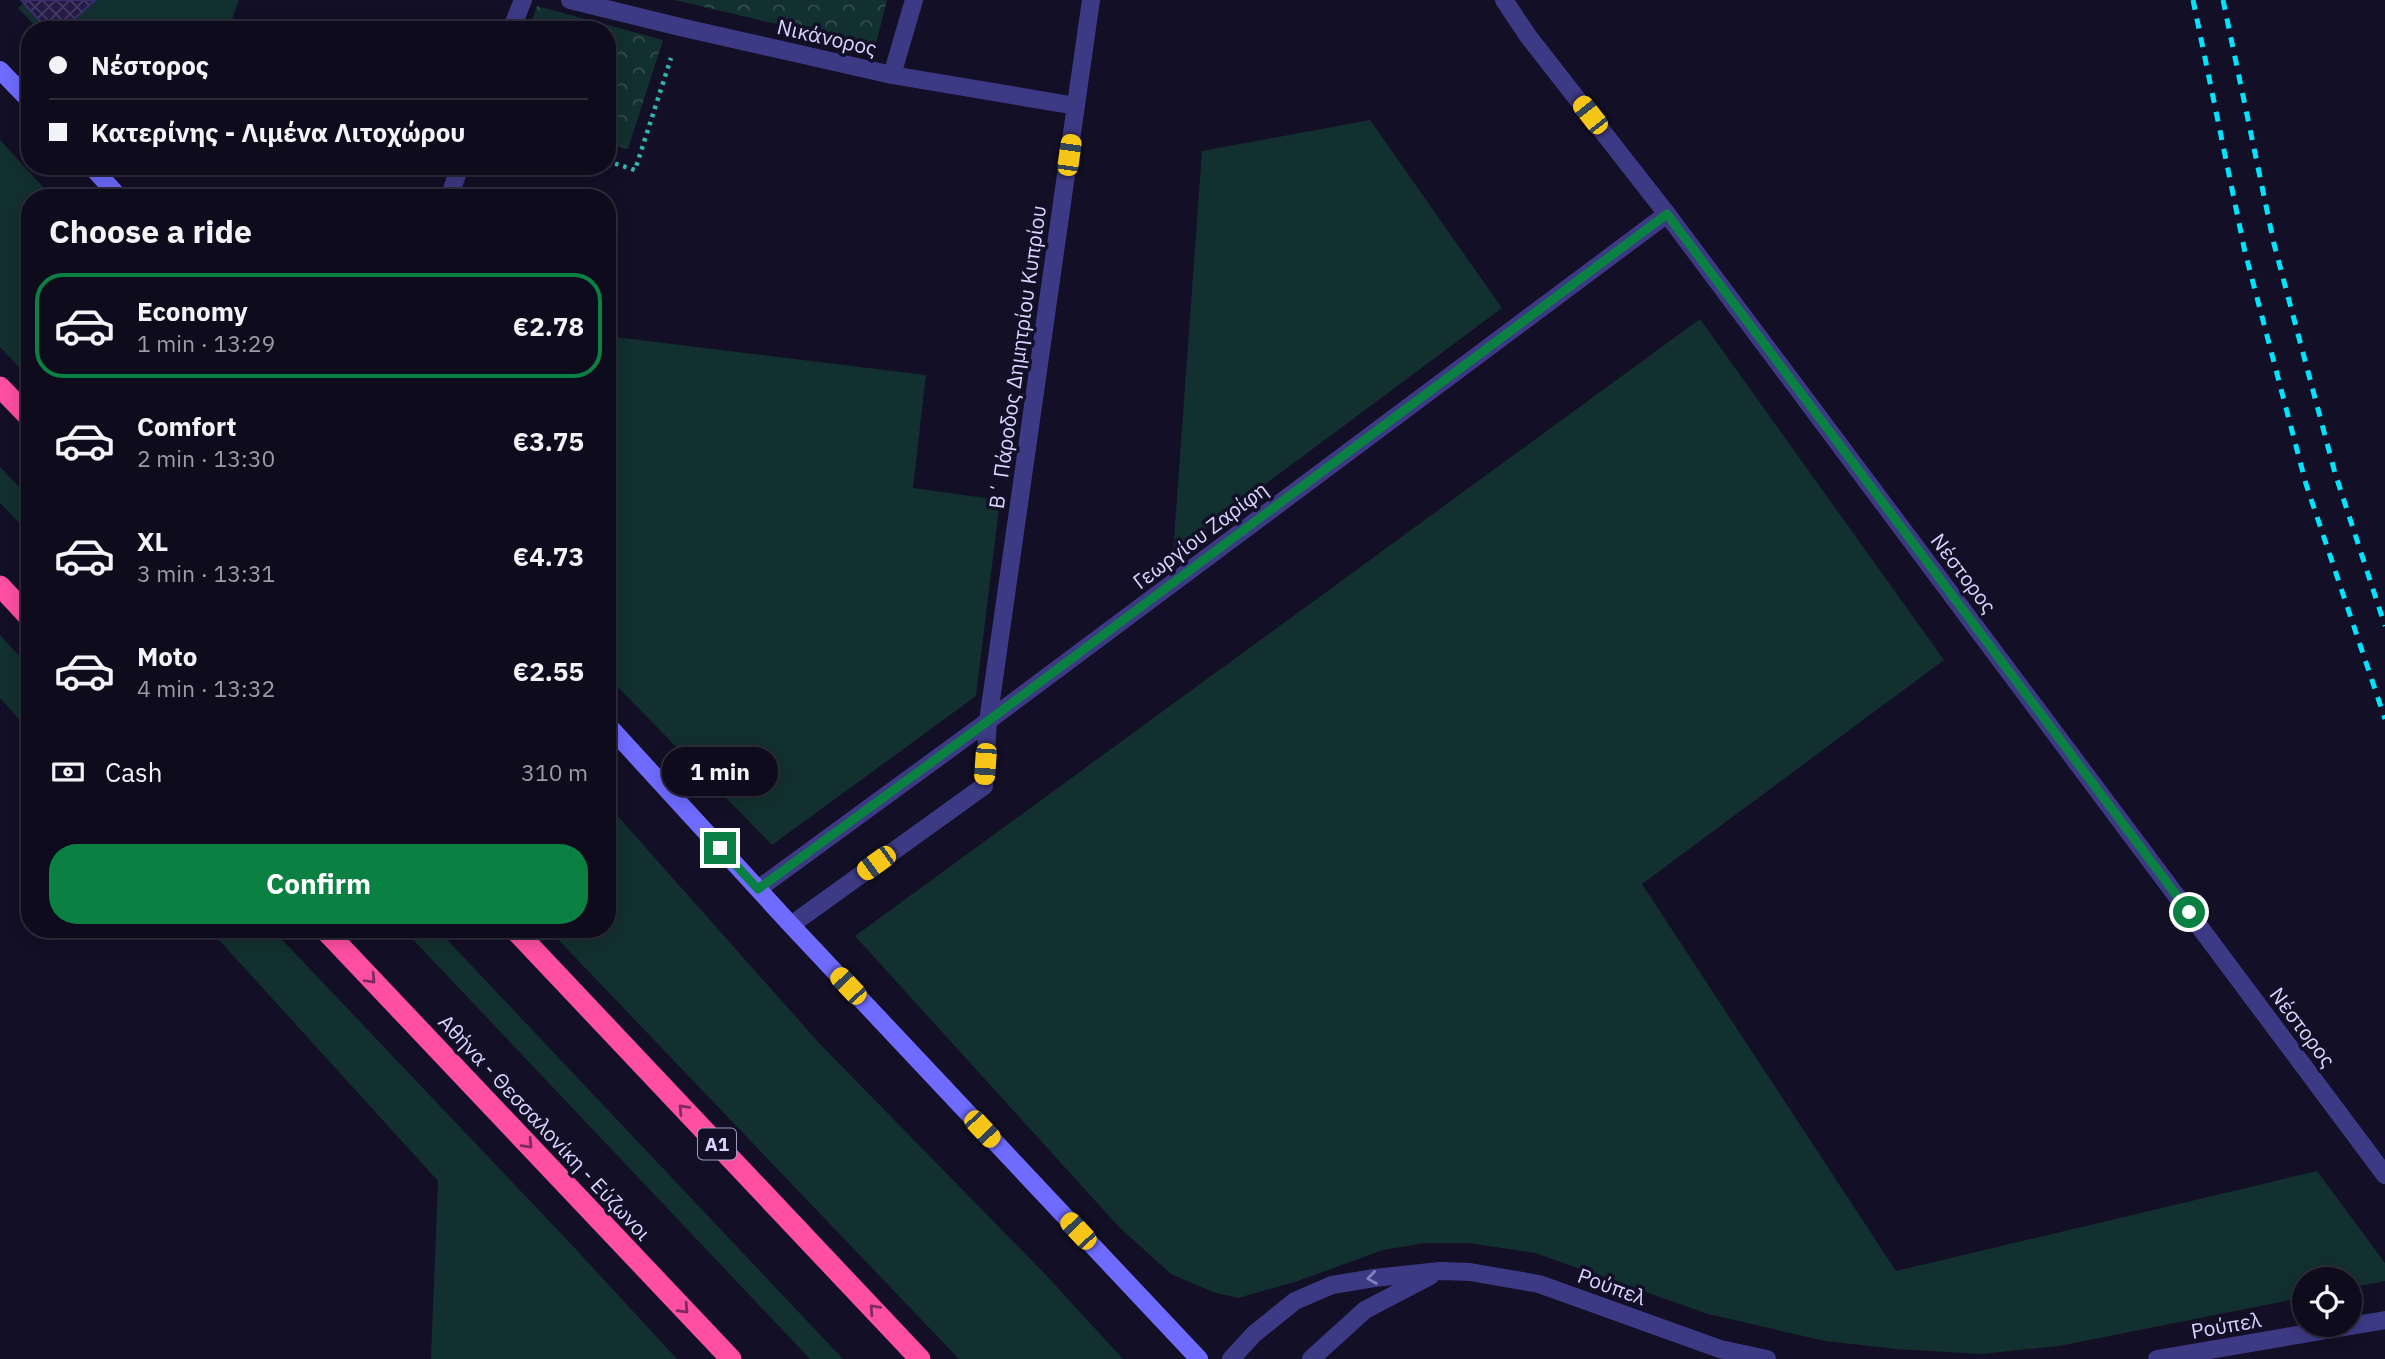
<!DOCTYPE html>
<html lang="en">
<head>
<meta charset="utf-8">
<style>
  body { margin:0; font-family:"IBM Plex Sans",sans-serif; background:#1c1929; color:#f1f3f6; height:100vh; display:flex; flex-direction:column; font-size:26px; white-space:nowrap }
  * { box-sizing:border-box; margin:0 }
  p { font-size:23px; color:#9b9ba3 }
  .icon { flex:none; width:38px; height:38px; fill:none; stroke:currentColor; stroke-width:2; stroke-linecap:round; stroke-linejoin:round }
  .map { position:relative; flex:1; overflow:hidden }
  .drawer { position:absolute; left:21px; top:189px; width:595px; height:749px; display:flex; flex-direction:column; background:#0e0b1c; border-radius:28px; box-shadow:0 4px 18px #0003,0 0 0 2px #2e2b3b }
  .drawer>* { flex:none }
  .guide { position:absolute; left:21px; top:21px; width:595px; height:154px; border-radius:28px; box-shadow:0 4px 18px #0003,0 0 0 2px #2e2b3b; display:grid; align-content:center; height:154px; padding:0 28px; background:#0e0b1c }
  .fabs { position:absolute; left:2292px; top:1267px; display:grid; gap:14px }
  .fabs a { display:grid; place-items:center; width:70px; height:70px; border-radius:50%; background:#0e0b1c; box-shadow:0 4px 18px #0003,0 0 0 2px #2e2b3b; font-size:35px }
  .end { position:absolute; width:32px; height:32px; margin:-16px; border:9px solid #0b8043; background:#fff; box-shadow:0 0 0 4px #fff }
  .from { border-radius:50% }
  .bubble { position:absolute; height:49px; border-radius:24px; background:#0e0b1c; box-shadow:0 4px 18px #0003,0 0 0 2px #2e2b3b; font-size:23px; font-weight:700; line-height:49px; text-align:center }
  .car { position:absolute; width:21px; height:42px; margin:-21px -10px; border-radius:9px; box-shadow:0 0 5px 2px #0007; background:linear-gradient(#f5c518 24%,#345 0 40%,#f5c518 0 76%,#345 0 86%,#f5c518 0) }
  .guide b { display:flex; align-items:center; gap:24px; height:66px; font-size:26px }
  .guide b+b { border-top:2px solid #2e2b3b }
  .guide i { width:18px; height:18px; background:#f1f3f6 }
  ul { padding:0; list-style:none }
  li { display:flex; align-items:center; gap:21px; height:105px; margin:0 14px 10px; padding:0 14px; border:4px solid transparent; border-radius:28px }
  li div { flex:1 }
  li b { display:block; font-size:26px }
  li em { font-style:normal; font-weight:700 }
  li.active { border-color:#0b8043 }
  li>.icon { width:63px; height:63px; stroke-width:1.5 }
  h2 { padding:0 28px; font-size:32px; line-height:84px }
  .pay { display:flex; align-items:center; gap:18px; height:77px; padding:0 28px; font-size:26px }
  .pay p { margin-inline-start:auto }
  .primary-button { display:flex; gap:14px; margin-top:auto; padding:14px 28px }
  .primary-button a { flex:1; height:80px; border-radius:28px; background:#0b8043; color:#fff; font-size:28px; font-weight:700; line-height:80px; text-align:center }
  .map>svg:first-child { display:block }
</style>
</head>
<body>
<div class="map">
<svg width="2385" height="1359" viewBox="0 0 2385 1359">
  <defs>
    <pattern id="forest-crowns" width="20" height="18" patternUnits="userSpaceOnUse" patternTransform="scale(1.75)"><rect width="20" height="18" fill="#12302f"/><path d="M2 6a3 3 0 1 1 6 0M12 15a3 3 0 1 1 6 0" fill="none" stroke="#344d4e"/></pattern>
    <pattern id="building-cross-hatch" width="8" height="8" patternUnits="userSpaceOnUse" patternTransform="scale(1.75)"><rect width="8" height="8" fill="#241b47"/><path d="M0 0l8 8M0 8l8-8" fill="none" stroke="#433b63"/></pattern>
  </defs>
  <rect width="100%" height="100%" fill="#130f26"/>
  <!-- grass -->
  <g fill="#12302f">
    <path d="M27,0H239L228,30H39L18,8Z"/>
    <path d="M1370,120L1502,308L1173,553L1202,151Z"/>
    <path d="M0,140L53,198H30V379L0,347Z"/>
    <path d="M1700,319L1944,660L1642,884L1896,1271L2317,1171L2385,1263V1281L2350,1288V1279H2305V1297L2059,1346L1981,1354L1896,1349L1825,1341L1708,1314L1535,1253L1469,1243H1425L1383,1250L1298,1281L1238,1298L1213,1292L1171,1274L1119,1227L855,936Z"/>
    <path d="M607,336L926,375L913,488L1000,500L976,696L772,845L607,676Z"/>
    <path d="M0,467L30,498V534L0,503Z"/>
    <path d="M0,635L30,668V731L0,698Z"/>
    <path d="M607,804L820,1044L1045,1274L1123,1359H959L548,929H607Z"/>
    <path d="M209,929H272L571,1244L677,1359H431L438,1181Z"/>
    <path d="M403,929H437L843,1359H810Z"/>
  </g>
  <!-- forest -->
  <g fill="url(#forest-crowns)">
    <path d="M674,0H887L875,47Z"/>
    <path d="M537,6L663,40L628,149L607,143V30H529Z"/>
  </g>
  <!-- building -->
  <path fill="url(#building-cross-hatch)" stroke="#3b2d73" stroke-width="2" d="M21,0H95L62,30H48Z"/>
  <g fill="none" stroke-linecap="round" stroke-linejoin="round">
    <!-- path -->
    <path stroke="#2fb8b0" stroke-width="4.5" stroke-dasharray="3.5 5" stroke-linecap="butt" d="M607,161L635,170L671,58"/>
    <!-- pedestrian -->
    <path stroke="#3d3a85" stroke-width="18" d="M570,0L680,27L892,75L1076,106"/>
    <!-- minor -->
    <g stroke="#3d3a85" stroke-width="18">
      <path d="M1504,0L1528,36L1667,214L2385,1175"/>
      <path d="M511,30L523,0"/>
      <path d="M892,75L914,0"/>
      <path d="M449,198L460,166"/>
      <path d="M758,889L988,721L1667,214"/>
      <path d="M791,925L984,786L988,721L1091,0"/>
    </g>
    <!-- tertiary -->
    <g stroke="#3d3a85" stroke-width="18">
      <path d="M1231,1359L1254,1334L1295,1301L1332,1285L1374,1278L1440,1271L1470,1272L1539,1284L1720,1349L1767,1359"/>
      <path d="M1311,1359L1365,1310L1430,1276"/>
      <path d="M2157,1359L2385,1320"/>
    </g>
    <!-- secondary -->
    <g stroke="#6f6bff" stroke-width="18">
      <path d="M0,70L30,101"/>
      <path d="M91,166L120,198"/>
      <path d="M607,724L791,925L1199,1359"/>
    </g>
    <!-- motorway -->
    <g stroke="#ff4fa3" stroke-width="21">
      <path d="M0,387L30,418"/>
      <path d="M0,586L30,618"/>
      <path d="M324,929L731,1359"/>
      <path d="M514,929L920,1359"/>
    </g>
    <!-- rail -->
    <g stroke="#00e5ff" stroke-width="5" stroke-dasharray="10 9" stroke-linecap="butt">
      <path d="M2193,0L2245,252L2306,484L2385,719"/>
      <path d="M2223,0L2274,244L2335,473L2385,626"/>
    </g>
  </g>
  <!-- one-way arrows -->
  <defs><path id="oneway-chevron" d="M-2-3.5L2.5 0L-2 3.5" fill="none" stroke-width="1.6" stroke-linecap="round" stroke-linejoin="round" transform="scale(1.75)"/></defs>
  <g stroke="#7d2c5e">
    <use href="#oneway-chevron" transform="translate(371 979) rotate(47)"/>
    <use href="#oneway-chevron" transform="translate(683 1109) rotate(-133)"/>
    <use href="#oneway-chevron" transform="translate(528 1144) rotate(47)"/>
    <use href="#oneway-chevron" transform="translate(684 1309) rotate(47)"/>
    <use href="#oneway-chevron" transform="translate(874 1309) rotate(-133)"/>
  </g>
  <use stroke="#837fbc" href="#oneway-chevron" transform="translate(1372 1278) rotate(172)"/>
  <g fill="none" stroke-linecap="round" stroke-linejoin="round">
    <!-- route -->
    <path stroke="#0b8043" stroke-width="9" d="M720,848L758,889L988,721L1667,214L2189,912"/>
  </g>
  <g text-anchor="middle" dominant-baseline="central" stroke-width="7" stroke-linejoin="round" paint-order="stroke">
    <!-- shield labels -->
    <rect fill="#130f26" stroke="#9e99be" stroke-width="2" x="698" y="1128.5" width="38" height="31" rx="5"/>
    <g font-size="19" font-weight="bold" fill="#d9d4ff">
      <text x="717" y="1144">Α1</text>
    </g>
    <!-- street labels -->
    <g font-size="21" fill="#d9d4ff" stroke="#130f26">
      <text transform="translate(827 37) rotate(13)">Νικάνορος</text>
      <text transform="translate(1017 357) rotate(-82)">Β΄ Πάροδος Δημητρίου Κυπρίου</text>
      <text transform="translate(1200 535) rotate(-37)">Γεωργίου Ζαρίφη</text>
      <text transform="translate(1964 573) rotate(53)">Νέστορος</text>
      <text transform="translate(2303 1027) rotate(53)">Νέστορος</text>
      <text transform="translate(545 1127) rotate(47)">Αθήνα - Θεσσαλονίκη - Εύζωνοι</text>
      <text transform="translate(1612 1286) rotate(20)">Ρούπελ</text>
      <text transform="translate(2226 1325) rotate(-10)">Ρούπελ</text>
    </g>
  </g>
</svg>
<div class="fabs">
<a><svg class="icon" aria-label="locate" viewBox="0 0 24 24"><circle cx="12" cy="12" r="6"/><path d="M12 2v4M12 18v4M2 12h4M18 12h4"/></svg></a>
</div>
<i class="end from" style="left:2189px;top:912px"></i>
<i class="end" style="left:720px;top:848px"></i>
<div class="bubble" style="left:662px;top:747px;width:116px">1 min</div>
<i class="car" style="left:1590px;top:115px;rotate:322deg"></i>
<i class="car" style="left:1069px;top:155px;rotate:8deg"></i>
<i class="car" style="left:985px;top:764px;rotate:184deg"></i>
<i class="car" style="left:876px;top:863px;rotate:234deg"></i>
<i class="car" style="left:848px;top:986px;rotate:317deg"></i>
<i class="car" style="left:982px;top:1129px;rotate:137deg"></i>
<i class="car" style="left:1078px;top:1231px;rotate:317deg"></i>
<div class="guide">
<b><i class="from"></i>Νέστορος</b>
<b><i></i>Κατερίνης - Λιμένα Λιτοχώρου</b>
</div>
<section class="drawer">
<h2>Choose a ride</h2>
<ul>
<li class="active"><svg class="icon" aria-label="car" viewBox="0 0 24 24"><path d="M5 17H2v-5l4-1 3-4h7l3 4 3 1v5h-3M9 17h6M6 11h13"/><circle cx="7" cy="17" r="2"/><circle cx="17" cy="17" r="2"/></svg><div><b>Economy</b><p>1 min · 13:29</p></div><em>€2.78</em></li>
<li><svg class="icon" aria-label="car" viewBox="0 0 24 24"><path d="M5 17H2v-5l4-1 3-4h7l3 4 3 1v5h-3M9 17h6M6 11h13"/><circle cx="7" cy="17" r="2"/><circle cx="17" cy="17" r="2"/></svg><div><b>Comfort</b><p>2 min · 13:30</p></div><em>€3.75</em></li>
<li><svg class="icon" aria-label="car" viewBox="0 0 24 24"><path d="M5 17H2v-5l4-1 3-4h7l3 4 3 1v5h-3M9 17h6M6 11h13"/><circle cx="7" cy="17" r="2"/><circle cx="17" cy="17" r="2"/></svg><div><b>XL</b><p>3 min · 13:31</p></div><em>€4.73</em></li>
<li><svg class="icon" aria-label="car" viewBox="0 0 24 24"><path d="M5 17H2v-5l4-1 3-4h7l3 4 3 1v5h-3M9 17h6M6 11h13"/><circle cx="7" cy="17" r="2"/><circle cx="17" cy="17" r="2"/></svg><div><b>Moto</b><p>4 min · 13:32</p></div><em>€2.55</em></li>
</ul>
<div class="pay"><svg class="icon" aria-label="cash" viewBox="0 0 24 24"><path d="M3 7h18v10H3z"/><circle cx="12" cy="12" r="2"/></svg>Cash<p>310 m</p></div>
<div class="primary-button"><a>Confirm</a></div>
</section>
</div>
</body>
</html>
